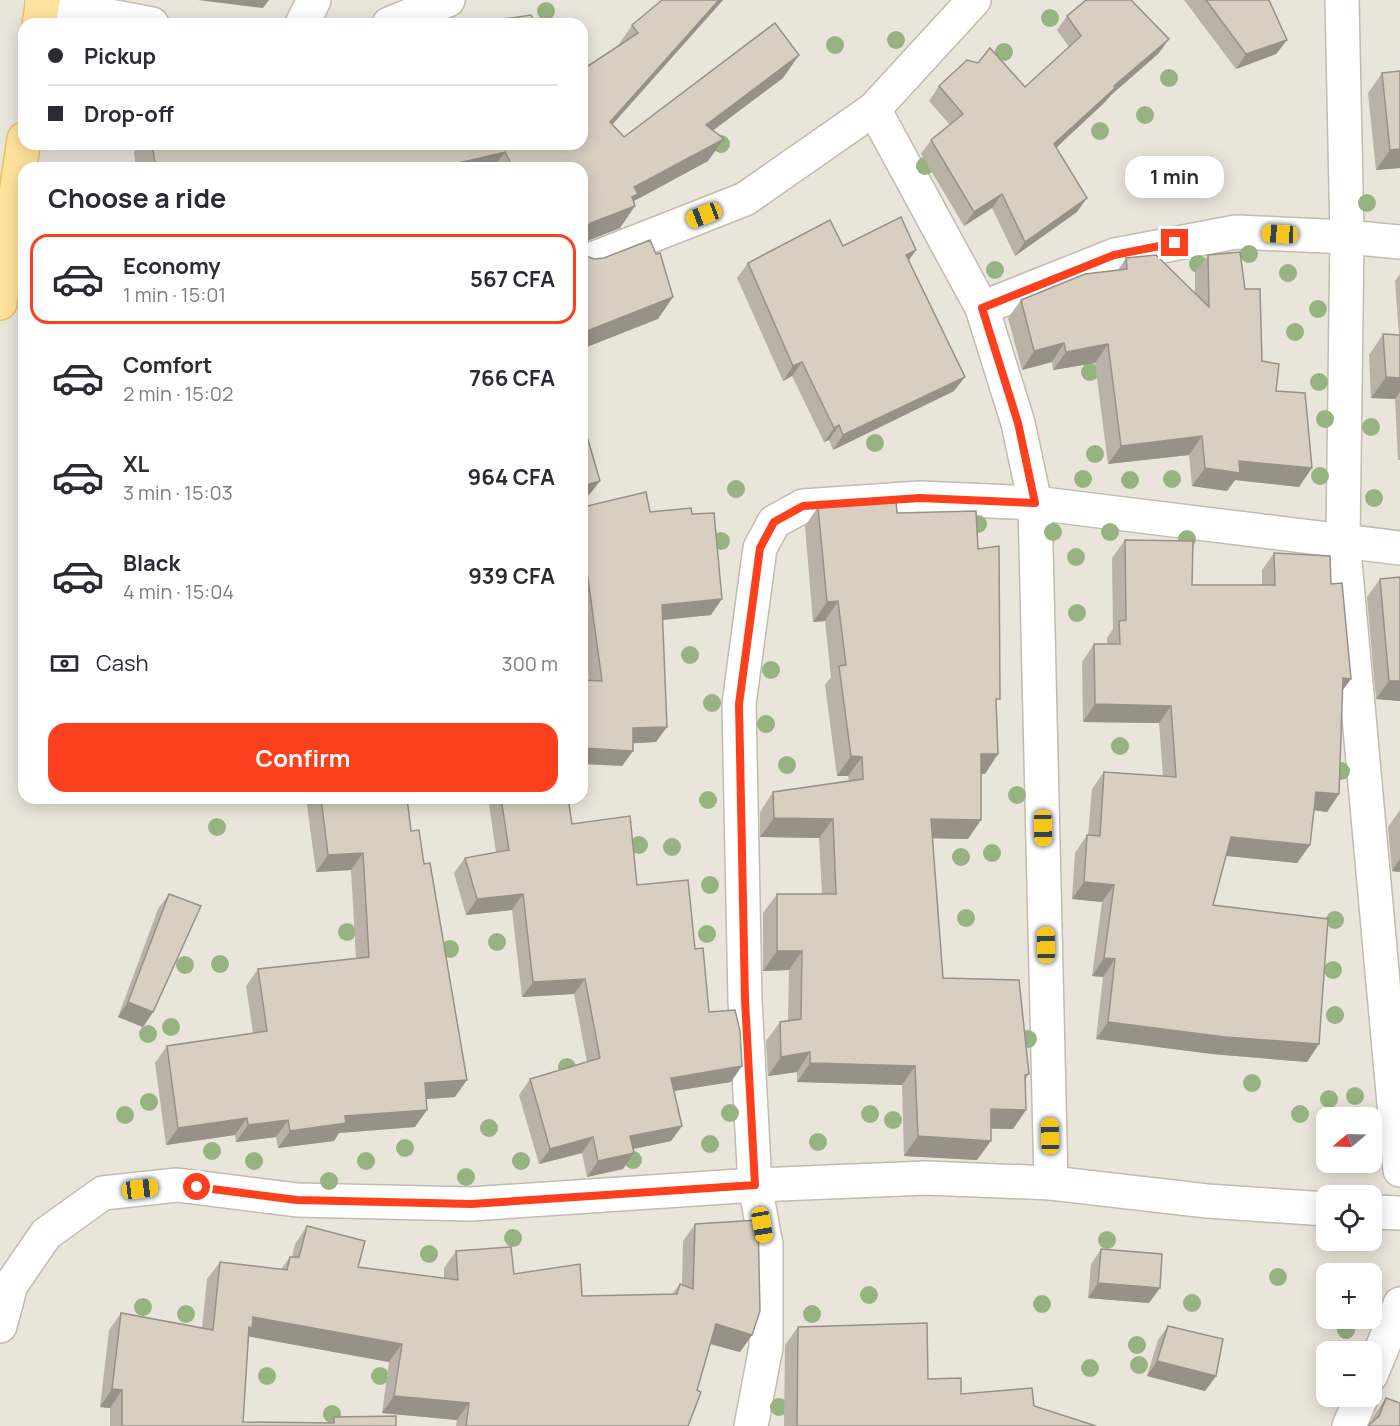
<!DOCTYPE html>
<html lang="en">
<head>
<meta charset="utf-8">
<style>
  body { margin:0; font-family:Manrope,sans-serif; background:#f2f2f3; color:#2b2b33; height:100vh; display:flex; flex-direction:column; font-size:22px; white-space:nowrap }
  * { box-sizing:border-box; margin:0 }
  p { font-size:20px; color:#7c7c81 }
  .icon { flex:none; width:33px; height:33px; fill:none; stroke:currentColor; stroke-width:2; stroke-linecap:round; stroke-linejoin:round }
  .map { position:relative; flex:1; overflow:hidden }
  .drawer { position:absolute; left:18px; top:162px; width:570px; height:642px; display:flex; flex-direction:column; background:#fff; border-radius:18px; box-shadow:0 3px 15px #0003 }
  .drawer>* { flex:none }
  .banner { position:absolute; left:18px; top:18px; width:570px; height:132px; border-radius:18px; box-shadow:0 3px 15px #0003; display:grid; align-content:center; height:132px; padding:0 30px; background:#fff }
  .needle { width:39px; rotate:251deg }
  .buttons { position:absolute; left:1316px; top:1107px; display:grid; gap:12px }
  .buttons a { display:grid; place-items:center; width:66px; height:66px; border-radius:12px; background:#fff; box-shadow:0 3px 15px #0003; font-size:30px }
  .end { position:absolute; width:27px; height:27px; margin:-14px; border:8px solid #fc3f1d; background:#fff; box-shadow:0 0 0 3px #fff }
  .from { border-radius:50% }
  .bubble { position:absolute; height:42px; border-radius:18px; background:#fff; box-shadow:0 3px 15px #0003; font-size:20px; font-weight:700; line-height:42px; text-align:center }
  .car { position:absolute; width:18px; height:36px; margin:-18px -9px; border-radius:8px; box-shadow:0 0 4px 2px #0007; background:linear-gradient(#f5c518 24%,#345 0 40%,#f5c518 0 76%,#345 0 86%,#f5c518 0) }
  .banner b { display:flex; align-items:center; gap:21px; height:57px; font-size:22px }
  .banner b+b { border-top:2px solid #e1e1e2 }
  .banner i { width:15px; height:15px; background:#2b2b33 }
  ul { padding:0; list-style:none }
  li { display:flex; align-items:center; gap:18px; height:90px; margin:0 12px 9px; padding:0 18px; border:3px solid transparent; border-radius:18px }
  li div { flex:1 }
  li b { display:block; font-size:22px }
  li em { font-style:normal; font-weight:700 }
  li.active { border-color:#fc3f1d }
  li>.icon { width:54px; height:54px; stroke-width:1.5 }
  h2 { padding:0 30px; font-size:27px; line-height:72px }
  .pay { display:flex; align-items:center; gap:15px; height:66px; padding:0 30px; font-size:22px }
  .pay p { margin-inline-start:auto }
  .button { display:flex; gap:12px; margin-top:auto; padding:12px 30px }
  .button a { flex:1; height:69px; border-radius:18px; background:#fc3f1d; color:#fff; font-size:24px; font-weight:700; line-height:69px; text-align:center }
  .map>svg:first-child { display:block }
</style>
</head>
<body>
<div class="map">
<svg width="1400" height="1426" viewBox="0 0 1400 1426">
  <rect width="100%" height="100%" fill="#f6f3ec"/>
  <!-- residential -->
  <path fill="#eae5da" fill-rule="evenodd" d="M0,0H1400V1426H0ZM24,24H582V144H24ZM24,168H582V798H24ZM1326,1118H1371V1162H1326ZM1326,1196H1371V1240H1326ZM1326,1274H1371V1318H1326ZM1326,1352H1371V1396H1326Z"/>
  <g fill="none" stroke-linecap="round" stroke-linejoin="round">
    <defs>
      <g id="minor">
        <path d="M1342,0L1347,237L1343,540L1400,1170"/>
        <path d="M42,3L152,24"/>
        <path d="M302,24L314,0"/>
        <path d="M389,24L448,0"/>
        <path d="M874,109L982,308L1018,423L1035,503L1051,1183"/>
        <path d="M582,263L745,199L874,109L974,0"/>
        <path d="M982,308L1115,255L1236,232L1347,237L1400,242"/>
        <path d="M1371,1212L1400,1213"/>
        <path d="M0,1326L11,1285L46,1234L103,1193L177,1185L297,1200L471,1204L755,1185L926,1178L1051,1183L1207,1201L1326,1209"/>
        <path d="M1371,1375L1400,1304"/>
        <path d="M751,1426L766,1347V1245L755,1185L745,1000L739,704L760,548L774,522L803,506L920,498L1035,503L1400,548"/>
        <path d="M1349,1426L1362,1396"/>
      </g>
      <g id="primary">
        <path d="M39,24L43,0"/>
        <path d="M0,303L24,139"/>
      </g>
    </defs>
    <!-- minor casing -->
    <use href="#minor" stroke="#c2bbae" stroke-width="36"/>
    <!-- primary casing -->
    <use href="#primary" stroke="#e6c16a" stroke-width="36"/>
    <!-- minor -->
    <use href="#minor" stroke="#fff" stroke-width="33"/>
    <!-- primary -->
    <use href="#primary" stroke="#ffe39c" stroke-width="33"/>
  </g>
  <!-- trees -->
  <g fill="#97b381">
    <circle cx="546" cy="11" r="9"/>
    <circle cx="1050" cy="18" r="9"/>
    <circle cx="896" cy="40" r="9"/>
    <circle cx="835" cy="45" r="9"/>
    <circle cx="1004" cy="52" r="9"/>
    <circle cx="1169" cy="78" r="9"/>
    <circle cx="1145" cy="115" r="9"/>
    <circle cx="1100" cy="131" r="9"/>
    <circle cx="721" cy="144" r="9"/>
    <circle cx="925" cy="166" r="9"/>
    <circle cx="1367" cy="203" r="9"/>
    <circle cx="1249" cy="254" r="9"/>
    <circle cx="1198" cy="264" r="9"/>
    <circle cx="995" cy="270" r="9"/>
    <circle cx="1288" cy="273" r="9"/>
    <circle cx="1318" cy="309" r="9"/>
    <circle cx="1295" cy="332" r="9"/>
    <circle cx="1090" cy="372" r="9"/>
    <circle cx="1319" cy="382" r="9"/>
    <circle cx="1325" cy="419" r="9"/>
    <circle cx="1371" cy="427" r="9"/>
    <circle cx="875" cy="443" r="9"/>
    <circle cx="1095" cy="454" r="9"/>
    <circle cx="1320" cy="476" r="9"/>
    <circle cx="1083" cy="479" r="9"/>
    <circle cx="1172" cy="479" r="9"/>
    <circle cx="1130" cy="480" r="9"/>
    <circle cx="736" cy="489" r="9"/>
    <circle cx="1374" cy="498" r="9"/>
    <circle cx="978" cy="524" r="9"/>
    <circle cx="1053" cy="532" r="9"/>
    <circle cx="1110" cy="532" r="9"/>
    <circle cx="1187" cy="539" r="9"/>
    <circle cx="721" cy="541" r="9"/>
    <circle cx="1076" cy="557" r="9"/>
    <circle cx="1077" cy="613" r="9"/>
    <circle cx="690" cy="655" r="9"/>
    <circle cx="771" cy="670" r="9"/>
    <circle cx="712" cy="703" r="9"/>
    <circle cx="766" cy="724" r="9"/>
    <circle cx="1120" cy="746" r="9"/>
    <circle cx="787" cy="765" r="9"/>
    <circle cx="1341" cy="771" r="9"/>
    <circle cx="1017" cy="795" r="9"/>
    <circle cx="708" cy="800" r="9"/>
    <circle cx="217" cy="827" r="9"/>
    <circle cx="639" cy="845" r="9"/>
    <circle cx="672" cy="847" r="9"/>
    <circle cx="992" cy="853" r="9"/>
    <circle cx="961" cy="857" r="9"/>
    <circle cx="710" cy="885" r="9"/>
    <circle cx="966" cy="918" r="9"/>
    <circle cx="1335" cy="920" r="9"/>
    <circle cx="347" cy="932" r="9"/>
    <circle cx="707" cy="934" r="9"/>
    <circle cx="497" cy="942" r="9"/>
    <circle cx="450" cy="949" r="9"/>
    <circle cx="220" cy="964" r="9"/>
    <circle cx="185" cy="965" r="9"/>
    <circle cx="1333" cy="970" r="9"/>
    <circle cx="1335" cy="1015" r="9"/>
    <circle cx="171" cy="1027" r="9"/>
    <circle cx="148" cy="1034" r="9"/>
    <circle cx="1028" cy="1039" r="9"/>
    <circle cx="567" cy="1067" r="9"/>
    <circle cx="1252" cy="1083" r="9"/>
    <circle cx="1355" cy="1096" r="9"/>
    <circle cx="1329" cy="1099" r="9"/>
    <circle cx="149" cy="1102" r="9"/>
    <circle cx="730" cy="1113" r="9"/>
    <circle cx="870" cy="1114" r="9"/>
    <circle cx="1300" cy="1114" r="9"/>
    <circle cx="125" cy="1115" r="9"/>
    <circle cx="893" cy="1120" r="9"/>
    <circle cx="489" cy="1128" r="9"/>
    <circle cx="818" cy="1142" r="9"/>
    <circle cx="710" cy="1144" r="9"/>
    <circle cx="405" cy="1148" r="9"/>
    <circle cx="212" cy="1151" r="9"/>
    <circle cx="633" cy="1160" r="9"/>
    <circle cx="254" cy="1161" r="9"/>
    <circle cx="366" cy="1161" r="9"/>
    <circle cx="521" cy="1161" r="9"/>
    <circle cx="466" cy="1177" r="9"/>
    <circle cx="329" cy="1181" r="9"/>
    <circle cx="513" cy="1238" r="9"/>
    <circle cx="1107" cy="1240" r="9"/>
    <circle cx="429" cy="1254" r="9"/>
    <circle cx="1278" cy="1277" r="9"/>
    <circle cx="869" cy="1295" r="9"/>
    <circle cx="1192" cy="1303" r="9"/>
    <circle cx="1042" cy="1304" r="9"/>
    <circle cx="143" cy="1307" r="9"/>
    <circle cx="186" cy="1314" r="9"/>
    <circle cx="812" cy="1314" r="9"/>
    <circle cx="1346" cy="1330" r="9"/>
    <circle cx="1137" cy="1345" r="9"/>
    <circle cx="1139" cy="1365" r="9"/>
    <circle cx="1090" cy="1368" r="9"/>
    <circle cx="267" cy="1376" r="9"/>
    <circle cx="380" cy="1376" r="9"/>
    <circle cx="779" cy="1407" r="9"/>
    <circle cx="332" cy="1414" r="9"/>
  </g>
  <!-- wall -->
  <g fill="#bab2a6">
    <path d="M723,0L612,125L624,137L783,78L713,130L708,161L634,201L620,228L582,243V168H136L134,152L139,144H582L617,47L632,25Z"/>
    <path d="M1184,0H1269L1287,40L1276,54L1236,69Z"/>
    <path d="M1067,16L1159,53L1111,95L1105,102L1056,148L1077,212L1015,256L992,208L964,226L921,154L931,140L950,125L929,101L939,86L1025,87L1069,47L1057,30Z"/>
    <path d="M1382,73L1400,168L1376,170L1368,93Z"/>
    <path d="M843,246L916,250L909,260L954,391L833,450L829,440L824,442L792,376L783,381L737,278L748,263Z"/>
    <path d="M1208,255L1245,289L1262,361L1276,391L1299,487L1235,480L1227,491L1192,486L1189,455L1108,464L1095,363L1053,370L1052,362L1022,370L1008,318L1021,300L1118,270L1126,258L1195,294V273Z"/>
    <path d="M1400,274V460H1398L1395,399L1371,398L1369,355L1383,334L1399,335L1395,281Z"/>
    <path d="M583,507L650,512L711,615L663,620L656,742L633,743V751L622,766L589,681L582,631V509Z"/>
    <path d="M818,507L897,513L978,549L996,704L985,774H981L968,839L932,838L943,978L1029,1074L1025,1080L1026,1110L1013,1129H991L977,1160L904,1156L902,1085L797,1082V1072L768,1076L766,1041L780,1022L788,1021L789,970L763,971V913L777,894H822L819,838L760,837V812L773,792L849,782L848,776H837L825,685L831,677L825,621L813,622L805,526Z"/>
    <path d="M1125,540L1192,585H1262V570L1274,553L1331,584L1351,679L1342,691L1339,794L1327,812L1314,810L1310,845L1297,863L1226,856L1213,905L1319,1044L1307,1062L1212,1054L1096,1039L1103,977L1092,976L1102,902L1072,899L1075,853L1087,835H1088L1092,789L1104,772L1163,776L1159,723L1083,722L1082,662L1094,644H1107V638L1113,629L1112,558Z"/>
    <path d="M1400,577V701L1376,699L1367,597L1380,579Z"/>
    <path d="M306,798H407L411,831L455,1097L426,1099L415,1127L339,1133L334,1141L278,1148L276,1137L236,1142L235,1135L166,1145L155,1063L167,1046L253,1033L246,986L258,969L356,959L351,870L316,872Z"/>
    <path d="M488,798H568L572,824L637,885L695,949L709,1012L731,1082L674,1091L682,1126L671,1141L633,1149L634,1153L623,1169L587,1177L582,1153L539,1164L519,1095L530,1079L587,1062L574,994L522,997L512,910L466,915L454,873L465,858L496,852Z"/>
    <path d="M1400,810V872L1392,871L1388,827Z"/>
    <path d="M169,894L153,1012L143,1027L118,1017L158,909Z"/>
    <path d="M695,1224L752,1335L740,1352L710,1344L697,1390L688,1426H456L457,1420L382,1413L389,1362L249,1336L243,1422L330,1423L334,1417L396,1426H110V1408L100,1407L109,1330L121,1313L202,1328L207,1279L220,1262L281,1269L290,1257H292L295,1244L307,1226L358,1267L444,1278V1268L456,1251L514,1274L582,1296L672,1294L680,1284H682L683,1241Z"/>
    <path d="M1101,1249L1149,1303L1088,1298L1091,1264Z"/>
    <path d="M1168,1326L1216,1376L1205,1391L1147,1376L1158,1340Z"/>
    <path d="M798,1327L928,1379L961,1394L1034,1406L1096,1426H784L785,1345Z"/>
    <path d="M1386,1398L1400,1426H1369L1373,1417Z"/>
  </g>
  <!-- shaded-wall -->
  <g fill="#979187">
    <path d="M198,0H269L263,8Z"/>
    <path d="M719,0H723L594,145L610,122Z"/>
    <path d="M1169,39L1159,53L1111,95L1105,102L1044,159L1054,144L1114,86Z"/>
    <path d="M1287,40L1276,54L1236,69L1246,54Z"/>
    <path d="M799,55L783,78L691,147L706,125Z"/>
    <path d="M724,139L708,161L634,201L635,206L620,228L582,243V230L634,187Z"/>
    <path d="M1400,149V168L1376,170L1390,150Z"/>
    <path d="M505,152L493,168H437Z"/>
    <path d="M1002,194L992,208L964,226L974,212Z"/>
    <path d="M1087,198L1077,212L1015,256L1025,242Z"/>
    <path d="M916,250L906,264V255Z"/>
    <path d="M673,297L658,319L582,349V333Z"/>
    <path d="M1064,343L1052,362L1022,370L1034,351Z"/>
    <path d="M1108,344L1095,363L1053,370L1066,352Z"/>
    <path d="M802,362L792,376L783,381L793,366Z"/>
    <path d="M965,377L954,391L833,450L843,435Z"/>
    <path d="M1386,377L1400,378V392L1395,399L1371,398Z"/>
    <path d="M839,425L829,440L824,442L834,428Z"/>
    <path d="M1202,436L1189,455L1108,464L1121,446Z"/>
    <path d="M1239,461L1312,468L1299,487L1235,480L1227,491L1192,486L1205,468Z"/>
    <path d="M600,481L589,495L582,498V486Z"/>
    <path d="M722,599L711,615L651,621L662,605Z"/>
    <path d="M838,601L825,621L813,622L827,602Z"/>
    <path d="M1343,678L1351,679L1338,696Z"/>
    <path d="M1389,681H1400V701L1376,699Z"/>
    <path d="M1095,704L1171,706L1159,723L1083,722Z"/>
    <path d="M667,727L656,742L622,744L633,728Z"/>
    <path d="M582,748L633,751L622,766L582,764Z"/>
    <path d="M981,754H998L985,774L967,773Z"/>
    <path d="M851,756L862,757L848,776H837Z"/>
    <path d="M1316,792L1339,794L1327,812L1304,809Z"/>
    <path d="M774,818L833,819L819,838L760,837Z"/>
    <path d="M931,819L981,820L968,839L917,838Z"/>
    <path d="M1231,837L1310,845L1297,863L1218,855Z"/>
    <path d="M363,853L351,870L316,872L328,855Z"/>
    <path d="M1400,859V872L1392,871Z"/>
    <path d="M1084,882L1114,885L1102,902L1072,899Z"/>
    <path d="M523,894L512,910L466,915L477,899Z"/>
    <path d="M777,951H802L789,970L763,971Z"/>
    <path d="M1104,958L1115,959L1103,977L1092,976Z"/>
    <path d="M585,979L574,994L522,997L533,982Z"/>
    <path d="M128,1002L153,1012L143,1027L118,1017Z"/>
    <path d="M1108,1022L1319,1044L1307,1062L1212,1054L1096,1039Z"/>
    <path d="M810,1052L797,1072L768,1076L781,1057Z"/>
    <path d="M810,1063L915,1066L902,1085L797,1082Z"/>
    <path d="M742,1066L731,1082L661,1093L671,1078Z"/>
    <path d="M467,1080L455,1097L413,1100L425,1083Z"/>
    <path d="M991,1109L1026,1110L1013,1129L977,1128Z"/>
    <path d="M427,1110L415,1127L339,1133L334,1141L278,1148L290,1131L345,1116Z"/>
    <path d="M247,1118L235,1135L166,1145L178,1128Z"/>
    <path d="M288,1120L276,1137L236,1142L248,1125Z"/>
    <path d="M682,1126L671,1141L619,1152L630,1136Z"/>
    <path d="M918,1136L991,1141L977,1160L904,1156Z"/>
    <path d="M593,1137L582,1153L539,1164L550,1149Z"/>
    <path d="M634,1153L623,1169L587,1177L598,1161Z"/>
    <path d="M1098,1283L1160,1288L1149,1303L1088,1298Z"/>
    <path d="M253,1317L402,1344L389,1362L246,1336Z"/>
    <path d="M716,1324L752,1335L740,1352L703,1342Z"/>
    <path d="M1157,1361L1216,1376L1205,1391L1147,1376Z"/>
    <path d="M112,1389L122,1390L110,1408L100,1407Z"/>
    <path d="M394,1396L469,1403L457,1420L382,1413Z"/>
  </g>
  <!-- building -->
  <g fill="#d8cfc1" stroke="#979187" stroke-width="1.5">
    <path d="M662,0H719L610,122L624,137L775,23L799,55L706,125L724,139L634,187L638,194L632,197L635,206L591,223L583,229L582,231V168H513L505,152L437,168H156L152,144H582V70L638,33L632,25Z"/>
    <path d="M1086,0H1131L1169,39L1114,86L1115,88L1054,144L1087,198L1025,242L1002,194L974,212L931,140L963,114L939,86L967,60L978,63L990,48L1025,87L1081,36L1067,16Z"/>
    <path d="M1206,0H1269L1287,40L1246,54Z"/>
    <path d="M531,15L536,24H470Z"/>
    <path d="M1400,71V149L1390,150L1382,73Z"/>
    <path d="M901,217L916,250L906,255L965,377L843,435L839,425L834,428L802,362L793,366L748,263L830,220L843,246Z"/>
    <path d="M650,240L656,254L660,253L673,297L582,333V250L586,256L594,259L604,258Z"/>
    <path d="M1240,252L1245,289H1260L1262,361L1279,364L1276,391L1305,393L1312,468L1239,461L1240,473L1205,468L1202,436L1121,446L1108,344L1066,352L1064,343L1034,351L1021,300L1085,274L1127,269L1126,258L1156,255L1209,307L1208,255Z"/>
    <path d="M1383,334L1400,335V378L1386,377Z"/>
    <path d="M582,340L584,351L582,352Z"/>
    <path d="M584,426L600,481L582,486V427Z"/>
    <path d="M646,492L650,512L691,508L692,514L714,513L722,599L662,605L667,727L633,728V751L582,748V680L602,681L584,550L583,507Z"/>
    <path d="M896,500L897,513L976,511L978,549L999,546L1000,699H996L998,754H981V820L931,819L943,978L1019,980L1029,1074L1025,1075L1026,1110L991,1109V1141L918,1136L915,1066L810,1063V1052L781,1057L780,1022L801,1019L802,951H777V894H836L833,819L774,818L773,792L863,779L862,757L851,756L839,666L846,665L838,601L827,602L818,507L822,505Z"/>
    <path d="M1125,540L1193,541L1192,585H1275L1274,553L1330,556L1331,584L1342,583L1351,679L1343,678L1339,794L1316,792L1310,845L1231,837L1213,905L1328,919L1319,1044L1225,1037L1108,1022L1115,959L1104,958L1114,885L1084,882L1087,835L1100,836L1104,772L1176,777L1171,706L1095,704L1094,644H1120L1119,621L1126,620Z"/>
    <path d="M1400,577V681H1389L1380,579Z"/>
    <path d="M321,798H407L411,831L419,830L424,864L430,863L467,1080L425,1083L427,1110L345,1116L346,1123L290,1131L288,1120L248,1125L247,1118L178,1128L167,1046L267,1031L258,969L369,957L363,853L328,855Z"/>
    <path d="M501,798H568L572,824L630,816L637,885L688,880L695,949L703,948L709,1012L735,1010L740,1031L742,1066L671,1078L682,1126L630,1136L634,1153L598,1161L593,1137L550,1149L530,1079L600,1058L585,979L533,982L523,894L477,899L465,858L509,850Z"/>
    <path d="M169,894L201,906L153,1012L128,1002Z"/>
    <path d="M758,1220L760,1311L752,1335L716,1324L697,1390L701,1392L688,1426H466L469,1403L394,1396L402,1344L253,1317L252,1328L249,1327L243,1422L334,1423V1417L396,1416V1426H122V1390L112,1389L121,1313L213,1330L220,1262L287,1270L290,1257H299L307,1226L365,1241L358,1267L458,1280L456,1251L511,1247L514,1274L580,1264L582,1296L677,1294L680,1284L693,1289L695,1224Z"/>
    <path d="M1101,1249L1162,1254L1160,1288L1098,1283Z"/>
    <path d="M927,1323L928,1379L961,1378V1394L1032,1388L1034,1406L1096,1426H797L798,1327Z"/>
    <path d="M1168,1326L1223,1339L1216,1376L1157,1361Z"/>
    <path d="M1386,1398L1400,1403V1426H1369L1370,1424L1379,1416Z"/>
  </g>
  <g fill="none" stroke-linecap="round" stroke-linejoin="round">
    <!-- route -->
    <path stroke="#fc3f1d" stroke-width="8" d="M197,1187L297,1200L471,1204L755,1185L745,1000L739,704L760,548L774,522L803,506L920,498L1035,503L1018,423L982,308L1114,255L1175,243"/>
  </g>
</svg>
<div class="buttons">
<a><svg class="needle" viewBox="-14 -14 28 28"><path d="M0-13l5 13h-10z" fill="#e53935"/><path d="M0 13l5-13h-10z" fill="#7c7c81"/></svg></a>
<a><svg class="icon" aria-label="locate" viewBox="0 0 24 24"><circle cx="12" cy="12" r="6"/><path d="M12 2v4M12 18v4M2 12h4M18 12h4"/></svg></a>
<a>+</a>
<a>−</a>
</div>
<i class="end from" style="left:197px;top:1187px"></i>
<i class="end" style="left:1175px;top:243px"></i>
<div class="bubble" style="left:1125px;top:156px;width:99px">1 min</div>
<i class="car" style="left:704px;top:215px;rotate:249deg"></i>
<i class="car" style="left:1280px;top:234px;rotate:273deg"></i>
<i class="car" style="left:1043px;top:828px;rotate:179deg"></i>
<i class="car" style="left:1046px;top:945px;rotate:359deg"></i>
<i class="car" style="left:1050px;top:1136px;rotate:359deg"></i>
<i class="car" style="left:140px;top:1189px;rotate:83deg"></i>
<i class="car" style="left:762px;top:1225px;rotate:170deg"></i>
<div class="banner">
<b><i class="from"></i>Pickup</b>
<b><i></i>Drop-off</b>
</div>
<section class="drawer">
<h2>Choose a ride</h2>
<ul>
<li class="active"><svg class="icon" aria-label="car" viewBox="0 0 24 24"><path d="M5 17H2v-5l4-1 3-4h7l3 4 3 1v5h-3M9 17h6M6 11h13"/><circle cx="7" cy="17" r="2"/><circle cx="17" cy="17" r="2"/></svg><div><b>Economy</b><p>1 min · 15:01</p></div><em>567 CFA</em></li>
<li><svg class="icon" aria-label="car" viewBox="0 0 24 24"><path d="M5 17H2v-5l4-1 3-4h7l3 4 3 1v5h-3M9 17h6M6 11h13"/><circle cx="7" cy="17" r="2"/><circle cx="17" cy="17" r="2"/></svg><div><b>Comfort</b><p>2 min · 15:02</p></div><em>766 CFA</em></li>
<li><svg class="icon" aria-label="car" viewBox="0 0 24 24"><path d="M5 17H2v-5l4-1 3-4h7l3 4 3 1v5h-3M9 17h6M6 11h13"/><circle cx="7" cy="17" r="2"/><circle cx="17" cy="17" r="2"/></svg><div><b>XL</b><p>3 min · 15:03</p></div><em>964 CFA</em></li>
<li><svg class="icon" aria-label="car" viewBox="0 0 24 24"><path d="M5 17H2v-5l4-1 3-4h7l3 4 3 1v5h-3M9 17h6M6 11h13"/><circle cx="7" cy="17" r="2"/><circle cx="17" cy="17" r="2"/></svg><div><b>Black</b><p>4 min · 15:04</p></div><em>939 CFA</em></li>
</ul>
<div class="pay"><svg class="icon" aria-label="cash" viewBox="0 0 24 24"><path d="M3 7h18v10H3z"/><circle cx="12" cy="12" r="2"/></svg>Cash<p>300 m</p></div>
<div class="button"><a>Confirm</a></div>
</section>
</div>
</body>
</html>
